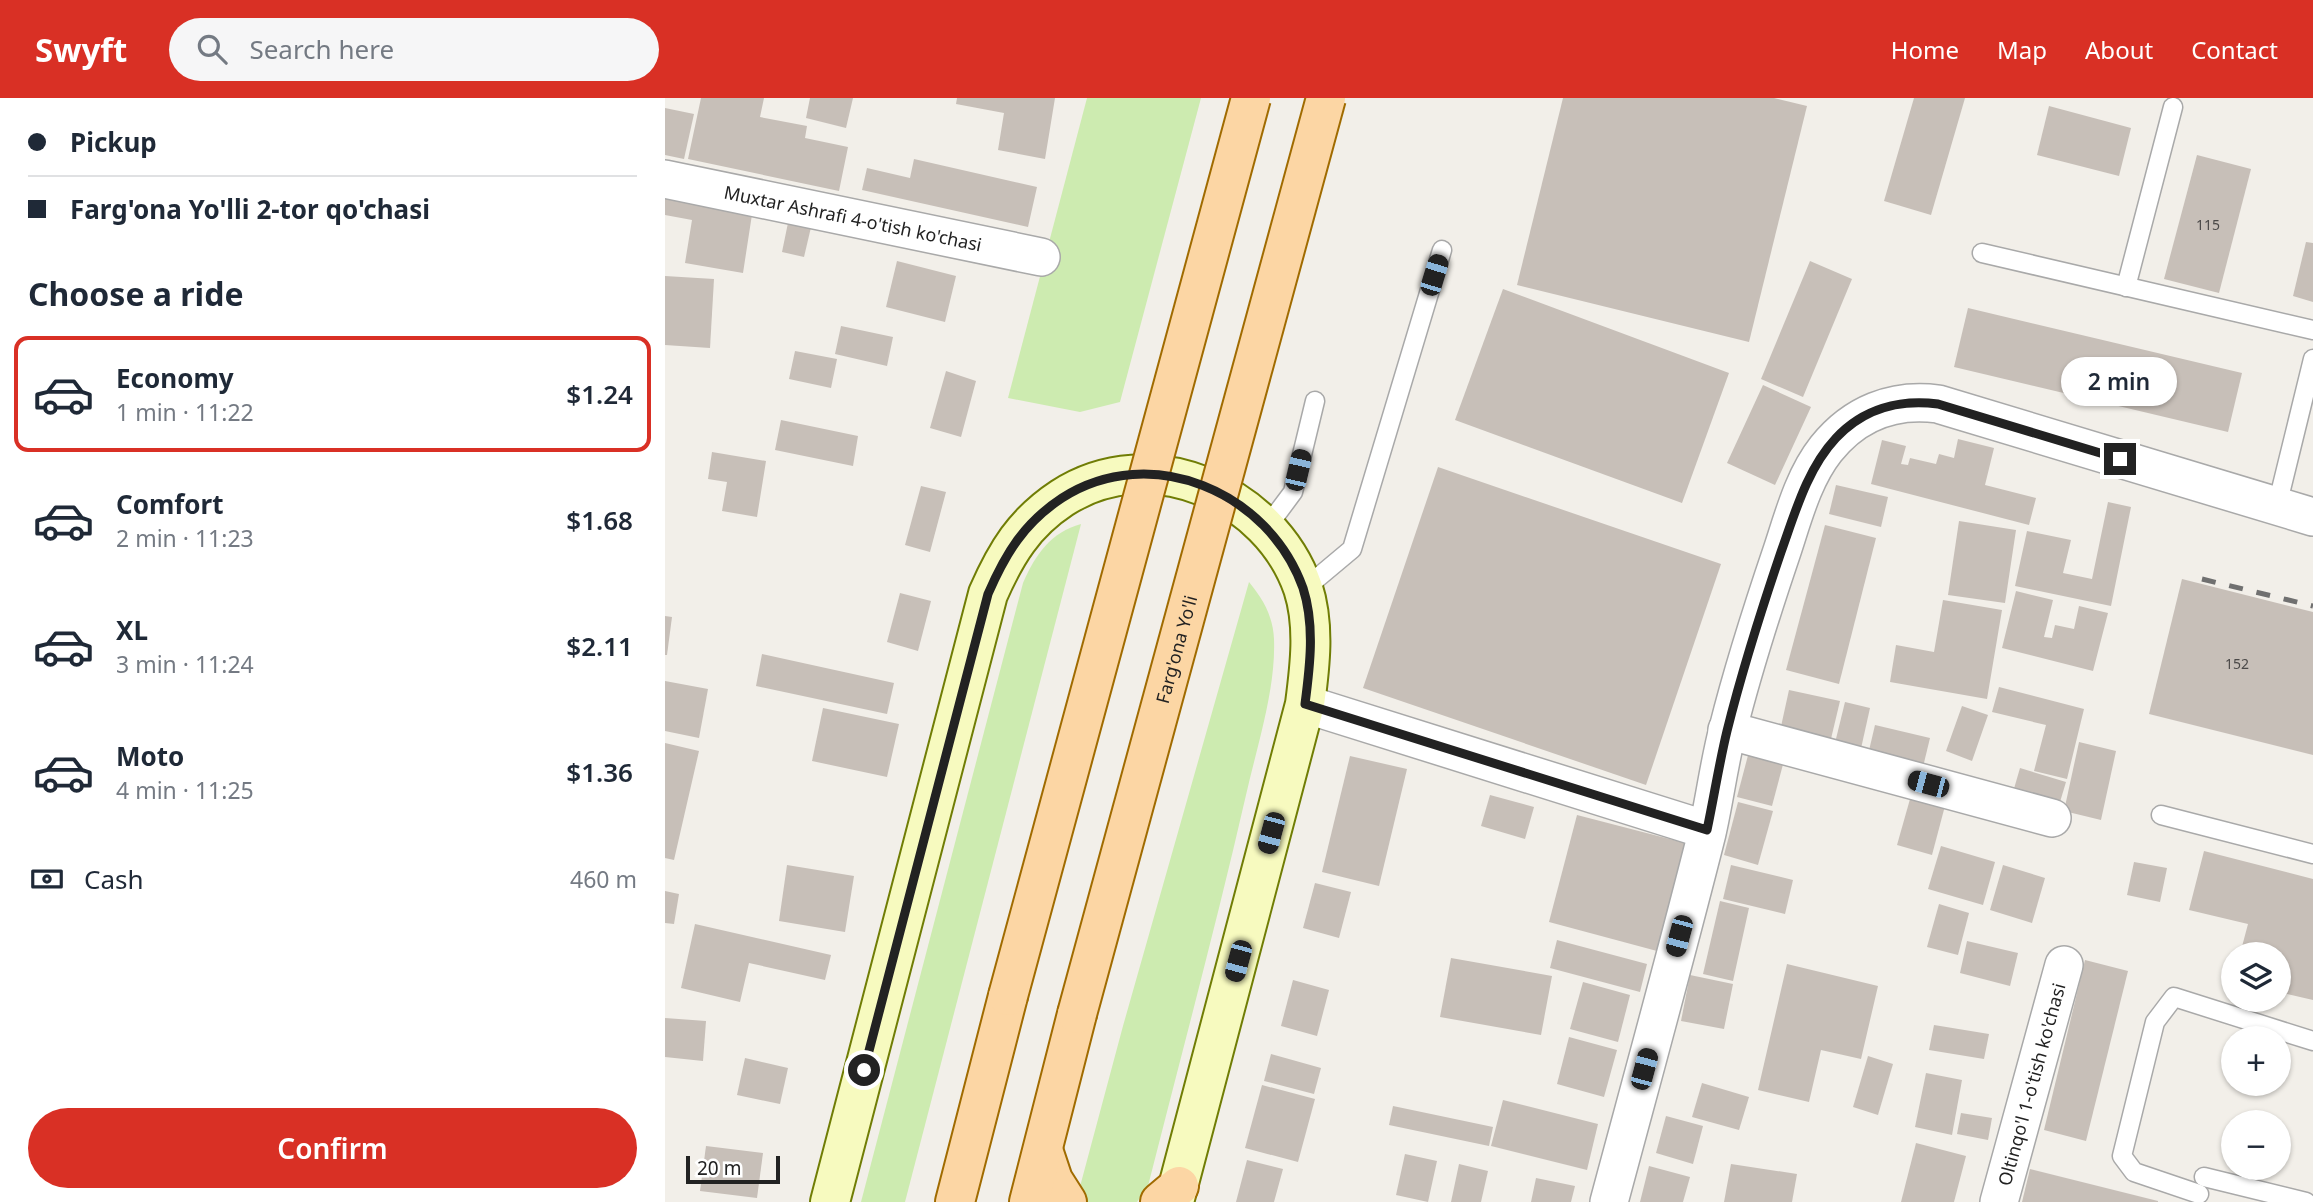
<!DOCTYPE html>
<html lang="en">
<head>
<meta charset="utf-8">
<style>
  body { margin:0; font-family:"Noto Sans",sans-serif; background:#f6f6f7; color:#1f2937; height:100vh; display:flex; flex-direction:column; font-size:26px; white-space:nowrap }
  * { box-sizing:border-box; margin:0 }
  p { font-size:23px; color:#747a83 }
  .icon { flex:none; width:38px; height:38px; fill:none; stroke:currentColor; stroke-width:2; stroke-linecap:round; stroke-linejoin:round }
  .map { position:relative; flex:1; overflow:hidden }
  .details { display:flex; flex-direction:column; background:#fff; width:665px }
  .details>* { flex:none }
  .guide { display:grid; align-content:center; height:154px; padding:0 28px; background:#fff }
  .fabs { position:absolute; left:1556px; top:844px; display:grid; gap:14px }
  .fabs a { display:grid; place-items:center; width:70px; height:70px; border-radius:50%; background:#fff; box-shadow:0 2px 5px #0004; font-size:35px }
  .scale { position:absolute; left:21px; bottom:18px; width:94px; box-sizing:border-box; padding-left:7px; border:4px solid #222; border-top:0; font-size:19px; line-height:24px; white-space:nowrap; color:#222; -webkit-text-stroke:5px #fff; paint-order:stroke }
  .end { position:absolute; width:32px; height:32px; margin:-16px; border:9px solid #222; background:#fff; box-shadow:0 0 0 4px #fff }
  .from { border-radius:50% }
  .bubble { position:absolute; height:49px; border-radius:24px; background:#fff; box-shadow:0 2px 5px #0004; font-size:23px; font-weight:600; line-height:49px; text-align:center }
  .car { position:absolute; width:21px; height:42px; margin:-21px -10px; border-radius:9px; box-shadow:0 0 5px 2px #0007; background:linear-gradient(#222 24%,#8ab4d8 0 40%,#222 0 76%,#8ab4d8 0 86%,#222 0) }
  .guide b { display:flex; align-items:center; gap:24px; height:66px; font-size:26px }
  .guide b+b { border-top:2px solid #e0e1e3 }
  .guide i { width:18px; height:18px; background:#1f2937 }
  ul { padding:0; list-style:none }
  li { display:flex; align-items:center; gap:21px; height:116px; margin:0 14px 10px; padding:0 14px; border:4px solid transparent; border-radius:14px }
  li div { flex:1 }
  li b { display:block; font-size:26px }
  li em { font-style:normal; font-weight:600 }
  li.active { border-color:#d93025 }
  li>.icon { width:63px; height:63px; stroke-width:1.5 }
  h2 { padding:0 28px; font-size:32px; line-height:84px }
  .pay { display:flex; align-items:center; gap:18px; height:77px; padding:0 28px; font-size:26px }
  .pay p { margin-inline-start:auto }
  .cta { display:flex; gap:14px; margin-top:auto; padding:14px 28px }
  .cta a { flex:1; height:80px; border-radius:42px; background:#d93025; color:#fff; font-size:28px; font-weight:600; line-height:80px; text-align:center }
  header { display:flex; align-items:center; gap:42px; box-sizing:border-box; height:98px; padding:0 35px; background:#d93025; color:#fff }
  header strong { font-size:33px }
  nav { display:flex; gap:38px; margin-inline-start:auto; font-size:24px }
  .search { width:490px; height:63px; background:#f6f6f7; display:flex; align-items:center; gap:18px; box-sizing:border-box; padding:0 24px; border-radius:38px; color:#747a83; font-size:26px }
  main { display:flex; flex:1; min-height:0 }
  .map>svg:first-child { display:block }
</style>
</head>
<body>
<header>
<strong>Swyft</strong>
<div class="search"><svg class="icon" aria-label="search" viewBox="0 0 24 24"><circle cx="10" cy="10" r="6"/><path d="M15 15l6 6"/></svg>Search here</div>
<nav><a>Home</a><a>Map</a><a>About</a><a>Contact</a></nav>
</header>
<main>
<section class="details">
<div class="guide">
<b><i class="from"></i>Pickup</b>
<b><i></i>Farg'ona Yo'lli 2-tor qo'chasi</b>
</div>
<h2>Choose a ride</h2>
<ul>
<li class="active"><svg class="icon" aria-label="car" viewBox="0 0 24 24"><path d="M5 17H2v-5l4-1 3-4h7l3 4 3 1v5h-3M9 17h6M6 11h13"/><circle cx="7" cy="17" r="2"/><circle cx="17" cy="17" r="2"/></svg><div><b>Economy</b><p>1 min · 11:22</p></div><em>$1.24</em></li>
<li><svg class="icon" aria-label="car" viewBox="0 0 24 24"><path d="M5 17H2v-5l4-1 3-4h7l3 4 3 1v5h-3M9 17h6M6 11h13"/><circle cx="7" cy="17" r="2"/><circle cx="17" cy="17" r="2"/></svg><div><b>Comfort</b><p>2 min · 11:23</p></div><em>$1.68</em></li>
<li><svg class="icon" aria-label="car" viewBox="0 0 24 24"><path d="M5 17H2v-5l4-1 3-4h7l3 4 3 1v5h-3M9 17h6M6 11h13"/><circle cx="7" cy="17" r="2"/><circle cx="17" cy="17" r="2"/></svg><div><b>XL</b><p>3 min · 11:24</p></div><em>$2.11</em></li>
<li><svg class="icon" aria-label="car" viewBox="0 0 24 24"><path d="M5 17H2v-5l4-1 3-4h7l3 4 3 1v5h-3M9 17h6M6 11h13"/><circle cx="7" cy="17" r="2"/><circle cx="17" cy="17" r="2"/></svg><div><b>Moto</b><p>4 min · 11:25</p></div><em>$1.36</em></li>
</ul>
<div class="pay"><svg class="icon" aria-label="cash" viewBox="0 0 24 24"><path d="M3 7h18v10H3z"/><circle cx="12" cy="12" r="2"/></svg>Cash<p>460 m</p></div>
<div class="cta"><a>Confirm</a></div>
</section>
<div class="map">
<svg width="1648" height="1104" viewBox="0 0 1648 1104">
  <rect width="100%" height="100%" fill="#f2efe9"/>
  <!-- grass -->
  <g fill="#cdebb0">
    <path d="M422,0H536L455,304L415,314L343,300Z"/>
    <path d="M416,426L240,1104H196L358,485C370,457 386,434 416,426Z"/>
    <path d="M584,484C598,501 608,518 609,541C611,591 592,648 581,697C551,828 516,958 483,1088L472,1104H419L413,1096L458,928Z"/>
  </g>
  <!-- building -->
  <g fill="#c7bfb8">
    <path d="M36,0H99L95,19L142,28L140,40L183,49L174,93L23,61Z"/>
    <path d="M145,0H188L181,30L141,20Z"/>
    <path d="M292,0H390L380,61L333,52L339,15L291,6Z"/>
    <path d="M898,0H1109L1142,8L1084,244L852,187Z"/>
    <path d="M1249,0H1300L1266,117L1219,103Z"/>
    <path d="M1384,8L1466,30L1454,78L1372,57Z"/>
    <path d="M0,10L29,16L19,61L0,57Z"/>
    <path d="M1532,57L1586,71L1554,195L1499,181Z"/>
    <path d="M249,61L372,89L363,129L197,92L202,70L245,80Z"/>
    <path d="M0,95L88,110L78,175L20,165L27,122L0,117Z"/>
    <path d="M124,120L147,125L139,159L117,154Z"/>
    <path d="M1641,144L1648,145V204L1628,198Z"/>
    <path d="M232,163L291,178L280,224L221,209Z"/>
    <path d="M1145,163L1187,181L1138,299L1096,281Z"/>
    <path d="M0,178L49,181L45,250L0,247Z"/>
    <path d="M838,191L1064,275L1017,405L790,322Z"/>
    <path d="M1303,210L1577,275L1563,334L1289,269Z"/>
    <path d="M176,228L228,239L222,268L170,256Z"/>
    <path d="M130,253L172,261L166,290L124,281Z"/>
    <path d="M281,273L311,283L296,339L265,330Z"/>
    <path d="M1098,287L1146,309L1110,387L1062,365Z"/>
    <path d="M116,322L193,338L188,368L110,352Z"/>
    <path d="M1293,341L1329,350L1320,387L1371,400L1364,427L1206,386L1217,342L1241,348L1236,366L1243,367L1245,360L1271,366L1274,356L1289,360Z"/>
    <path d="M47,354L101,363L92,419L57,413L62,384L43,381Z"/>
    <path d="M773,369L1056,466L981,687L698,590Z"/>
    <path d="M1171,387L1223,399L1216,429L1164,416Z"/>
    <path d="M256,388L281,394L265,454L240,447Z"/>
    <path d="M1443,404L1466,409L1446,508L1350,488L1362,433L1406,442L1398,475L1427,481Z"/>
    <path d="M1294,423L1351,432L1340,505L1283,497Z"/>
    <path d="M1160,427L1211,440L1174,586L1121,572Z"/>
    <path d="M1517,481L1648,514V657L1484,616Z"/>
    <path d="M1351,493L1388,502L1379,539L1387,540L1390,527L1409,531L1414,508L1443,515L1428,573L1337,550Z"/>
    <path d="M235,495L266,503L253,553L222,544Z"/>
    <path d="M1278,502L1337,512L1322,601L1225,584L1231,547L1269,554Z"/>
    <path d="M0,518L7,519L2,557H0Z"/>
    <path d="M97,556L229,585L222,616L91,588Z"/>
    <path d="M0,583L43,591L34,640L0,633Z"/>
    <path d="M1334,589L1419,611L1402,681L1369,673L1381,627L1327,614Z"/>
    <path d="M1124,592L1175,603L1165,645L1115,633Z"/>
    <path d="M1180,604L1205,610L1195,655L1169,649Z"/>
    <path d="M1297,608L1323,617L1307,663L1281,653Z"/>
    <path d="M158,610L234,626L222,679L147,663Z"/>
    <path d="M1210,627L1265,640L1257,673L1202,661Z"/>
    <path d="M1414,644L1451,653L1436,722L1399,713Z"/>
    <path d="M0,645L34,653L9,762L0,760Z"/>
    <path d="M1086,646L1121,655L1107,708L1072,699Z"/>
    <path d="M685,658L742,671L714,788L657,774Z"/>
    <path d="M1355,670L1401,684L1392,714L1346,701Z"/>
    <path d="M1247,694L1281,704L1267,757L1232,747Z"/>
    <path d="M825,697L869,709L860,741L816,728Z"/>
    <path d="M1073,704L1108,713L1093,767L1059,757Z"/>
    <path d="M912,717L1020,745L992,853L884,824Z"/>
    <path d="M1276,748L1330,764L1318,807L1263,791Z"/>
    <path d="M1539,753L1648,781V902L1614,894V856H1575L1583,826L1524,812Z"/>
    <path d="M1469,764L1502,770L1495,804L1462,797Z"/>
    <path d="M122,767L189,778L180,834L114,823Z"/>
    <path d="M1066,767L1128,782L1120,816L1058,801Z"/>
    <path d="M1338,767L1380,780L1367,825L1325,812Z"/>
    <path d="M650,785L686,794L674,840L638,830Z"/>
    <path d="M0,793L14,796L9,826L0,825Z"/>
    <path d="M1055,803L1084,810L1068,883L1038,876Z"/>
    <path d="M1274,806L1304,815L1293,857L1262,849Z"/>
    <path d="M30,826L166,857L160,882L84,865L75,904L16,890Z"/>
    <path d="M892,842L982,866L975,894L885,870Z"/>
    <path d="M1302,843L1353,855L1345,888L1295,875Z"/>
    <path d="M786,860L887,878L876,937L775,919Z"/>
    <path d="M1420,862L1463,873L1421,1043L1379,1032Z"/>
    <path d="M1122,866L1213,888L1196,961L1156,952L1144,1004L1093,992Z"/>
    <path d="M1025,877L1068,886L1059,931L1016,923Z"/>
    <path d="M628,882L664,892L652,938L616,928Z"/>
    <path d="M918,884L965,897L953,944L905,931Z"/>
    <path d="M0,920L41,923L38,963L0,959Z"/>
    <path d="M1269,927L1324,936L1319,961L1264,952Z"/>
    <path d="M904,939L952,952L939,999L892,986Z"/>
    <path d="M606,956L656,970L649,996L599,983Z"/>
    <path d="M1203,958L1228,966L1213,1017L1188,1009Z"/>
    <path d="M80,960L123,970L115,1006L72,997Z"/>
    <path d="M1261,975L1297,982L1287,1037L1250,1029Z"/>
    <path d="M1037,985L1084,999L1074,1032L1027,1019Z"/>
    <path d="M597,987L650,1001L633,1064L580,1050Z"/>
    <path d="M838,1002L933,1026L922,1072L826,1048Z"/>
    <path d="M728,1008L828,1029L824,1048L724,1027Z"/>
    <path d="M1296,1015L1327,1020L1323,1042L1292,1036Z"/>
    <path d="M1001,1018L1038,1028L1028,1066L991,1055Z"/>
    <path d="M1251,1045L1301,1058L1289,1104H1236Z"/>
    <path d="M41,1048L98,1055L92,1100L35,1093Z"/>
    <path d="M740,1056L772,1063L763,1104L731,1097Z"/>
    <path d="M582,1062L618,1071L609,1104H571Z"/>
    <path d="M794,1066L823,1073L816,1104H786Z"/>
    <path d="M1066,1066L1132,1076L1127,1104H1059Z"/>
    <path d="M984,1068L1025,1079L1018,1104H975Z"/>
    <path d="M1365,1071L1493,1103V1104H1357Z"/>
    <path d="M871,1080L910,1088L906,1104H866Z"/>
  </g>
  <g fill="none" stroke-linecap="round" stroke-linejoin="round">
    <defs>
      <g id="lane">
        <path d="M1317,155L1648,232"/>
        <path d="M1461,189L1508,9"/>
        <path d="M1612,408L1648,261"/>
        <path d="M602,429L628,394L650,303"/>
        <path d="M638,492L687,451L777,152"/>
        <path d="M1496,717L1648,756"/>
        <path d="M1539,1079L1641,1104"/>
        <path d="M1534,1096L1469,1074L1457,1058L1490,924L1509,899L1648,943"/>
      </g>
      <g id="street">
        <path id="s1" d="M0,81L376,159"/>
        <path d="M640,606L1042,732"/>
        <path d="M1062,632L1387,720"/>
        <path d="M944,1104C977,981 1011,858 1042,735C1050,700 1054,665 1063,631C1078,571 1097,512 1117,453C1128,420 1138,380 1161,351C1189,316 1228,300 1273,306L1648,419"/>
        <path id="s2" d="M1334,1104L1399,867"/>
      </g>
      <path id="secondary" d="M165,1104L323,496C341,455 359,425 397,400C485,343 605,395 638,490C650,527 645,568 640,606L509,1104"/>
      <g id="primary">
        <path d="M378,1052L388,1082L402,1104"/>
        <path d="M290,1104L343,898"/>
        <path d="M364,1104L412,916"/>
        <path d="M495,1104L514,1088"/>
      </g>
    </defs>
    <!-- lane casing -->
    <use href="#lane" stroke="#a9a9a9" stroke-width="21"/>
    <!-- street casing -->
    <use href="#street" stroke="#a9a9a9" stroke-width="40"/>
    <!-- secondary casing -->
    <use href="#secondary" stroke="#707d05" stroke-width="42"/>
    <!-- primary casing -->
    <use href="#primary" stroke="#a06b00" stroke-width="42"/>
    <!-- lane -->
    <use href="#lane" stroke="#fff" stroke-width="18"/>
    <!-- street -->
    <use href="#street" stroke="#fff" stroke-width="37"/>
    <!-- secondary -->
    <use href="#secondary" stroke="#f7fabf" stroke-width="38"/>
    <!-- primary -->
    <use href="#primary" stroke="#fcd6a4" stroke-width="38"/>
    <!-- rail -->
    <path stroke="#707070" stroke-width="5" stroke-dasharray="14 14" stroke-linecap="butt" d="M1537,481L1648,508"/>
    <defs>
      <g id="primary-bridge">
        <path d="M343,898L586,0"/>
        <path id="s3" d="M412,916L661,0"/>
      </g>
    </defs>
    <!-- primary-bridge casing -->
    <use href="#primary-bridge" stroke="#a06b00" stroke-width="42" stroke-linecap="butt"/>
    <!-- primary-bridge -->
    <use href="#primary-bridge" stroke="#fcd6a4" stroke-width="38"/>
  </g>
  <g fill="none" stroke-linecap="round" stroke-linejoin="round">
    <!-- route -->
    <path stroke="#222" stroke-width="9" d="M199,972L323,496C341,455 359,425 397,400C486,343 604,394 638,490C650,527 645,568 640,606L1042,732C1049,699 1054,666 1062,633C1077,573 1096,513 1116,454C1130,415 1142,371 1171,340C1198,311 1234,301 1273,306L1455,361"/>
  </g>
  <g text-anchor="middle" dominant-baseline="central" stroke-width="5" stroke-linejoin="round" paint-order="stroke">
    <!-- number labels -->
    <g font-size="14" fill="#4b4948">
      <text x="1543" y="126">115</text>
      <text x="1572" y="565">152</text>
    </g>
    <!-- street labels -->
    <g font-size="18" fill="#222" stroke="#fff">
      <text stroke="none"><textPath href="#s1" startOffset="192">Muxtar Ashrafi 4-o'tish ko'chasi</textPath></text>
      <text stroke="none"><textPath href="#s3" startOffset="378">Farg'ona Yo'li</textPath></text>
      <text stroke="none"><textPath href="#s2" startOffset="122">Oltinqo'l 1-o'tish ko'chasi</textPath></text>
    </g>
  </g>
</svg>
<div class="fabs">
<a><svg class="icon" aria-label="layers" viewBox="0 0 24 24"><path d="M12 4l9 5-9 5-9-5zM3 14l9 5 9-5"/></svg></a>
<a>+</a>
<a>−</a>
</div>
<div class="scale">20 m</div>
<i class="end from" style="left:199px;top:972px"></i>
<i class="end" style="left:1455px;top:361px"></i>
<div class="bubble" style="left:1396px;top:259px;width:116px">2 min</div>
<i class="car" style="left:769px;top:177px;rotate:17deg"></i>
<i class="car" style="left:633px;top:372px;rotate:13deg"></i>
<i class="car" style="left:1263px;top:686px;rotate:285deg"></i>
<i class="car" style="left:606px;top:735px;rotate:195deg"></i>
<i class="car" style="left:1014px;top:838px;rotate:195deg"></i>
<i class="car" style="left:573px;top:863px;rotate:195deg"></i>
<i class="car" style="left:979px;top:971px;rotate:15deg"></i>
</div>
</main>
</body>
</html>
